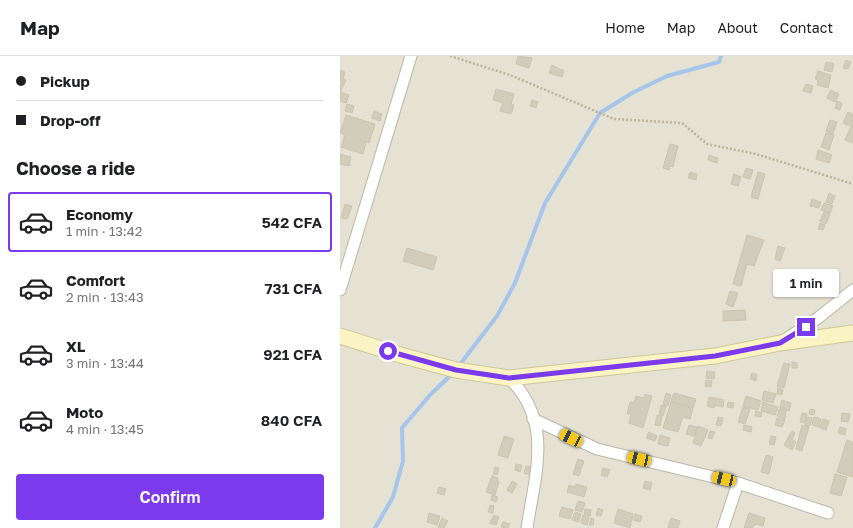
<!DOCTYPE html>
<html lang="en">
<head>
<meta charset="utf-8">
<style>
  body { margin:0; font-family:"Golos Text",sans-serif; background:#f6f6f6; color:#202124; height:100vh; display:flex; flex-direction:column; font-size:15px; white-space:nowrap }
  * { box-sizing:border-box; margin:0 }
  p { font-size:13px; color:#757577 }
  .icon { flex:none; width:22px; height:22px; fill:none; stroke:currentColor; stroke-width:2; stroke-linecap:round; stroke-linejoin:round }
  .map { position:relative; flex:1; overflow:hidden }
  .sheet { display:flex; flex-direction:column; background:#fff; width:340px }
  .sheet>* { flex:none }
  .guide { display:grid; align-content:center; height:88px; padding:0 16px; background:#fff }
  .end { position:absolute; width:18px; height:18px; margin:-9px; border:5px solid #7c3aed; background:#fff; box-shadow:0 0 0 2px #fff }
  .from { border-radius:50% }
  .bubble { position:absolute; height:28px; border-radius:4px; background:#fff; box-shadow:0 1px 3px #0004; font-size:13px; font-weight:600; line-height:28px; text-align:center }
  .car { position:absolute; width:12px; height:24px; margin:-12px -6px; border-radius:5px; box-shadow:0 0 3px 1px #0007; background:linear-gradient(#f5c518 24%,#345 0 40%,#f5c518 0 76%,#345 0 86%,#f5c518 0) }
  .guide b { display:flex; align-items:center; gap:14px; height:38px; font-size:15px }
  .guide b+b { border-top:1px solid #e0e0e0 }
  .guide i { width:10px; height:10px; background:#202124 }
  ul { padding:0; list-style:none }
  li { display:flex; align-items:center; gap:12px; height:60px; margin:0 8px 6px; padding:0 8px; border:2px solid transparent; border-radius:4px }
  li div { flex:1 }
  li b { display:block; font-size:15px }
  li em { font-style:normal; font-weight:600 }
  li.active { border-color:#7c3aed }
  li>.icon { width:36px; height:36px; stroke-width:1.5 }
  h2 { padding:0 16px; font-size:18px; line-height:48px }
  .button { display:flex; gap:8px; margin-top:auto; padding:8px 16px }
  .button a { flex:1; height:46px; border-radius:4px; background:#7c3aed; color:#fff; font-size:16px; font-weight:600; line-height:46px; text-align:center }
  header { display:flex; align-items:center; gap:24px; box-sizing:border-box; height:56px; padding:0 20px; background:#fff; border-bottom:1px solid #e0e0e0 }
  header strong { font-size:19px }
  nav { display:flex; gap:22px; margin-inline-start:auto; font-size:14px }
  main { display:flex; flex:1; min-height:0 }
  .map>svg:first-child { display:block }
</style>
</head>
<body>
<header>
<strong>Map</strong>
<nav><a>Home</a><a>Map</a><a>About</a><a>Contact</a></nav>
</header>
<main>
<section class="sheet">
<div class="guide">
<b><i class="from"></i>Pickup</b>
<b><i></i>Drop-off</b>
</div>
<h2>Choose a ride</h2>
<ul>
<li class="active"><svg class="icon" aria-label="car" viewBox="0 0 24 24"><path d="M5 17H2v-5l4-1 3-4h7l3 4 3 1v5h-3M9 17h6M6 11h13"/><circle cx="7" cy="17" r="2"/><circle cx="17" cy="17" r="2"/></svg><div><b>Economy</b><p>1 min · 13:42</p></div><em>542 CFA</em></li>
<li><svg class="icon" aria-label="car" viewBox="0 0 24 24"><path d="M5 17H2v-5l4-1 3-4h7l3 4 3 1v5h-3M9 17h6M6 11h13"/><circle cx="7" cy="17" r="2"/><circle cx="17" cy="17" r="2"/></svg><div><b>Comfort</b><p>2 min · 13:43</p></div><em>731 CFA</em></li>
<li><svg class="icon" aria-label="car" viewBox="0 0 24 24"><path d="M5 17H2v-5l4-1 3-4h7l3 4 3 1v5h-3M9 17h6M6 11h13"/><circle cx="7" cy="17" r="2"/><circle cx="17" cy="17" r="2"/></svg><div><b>XL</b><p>3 min · 13:44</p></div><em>921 CFA</em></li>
<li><svg class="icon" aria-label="car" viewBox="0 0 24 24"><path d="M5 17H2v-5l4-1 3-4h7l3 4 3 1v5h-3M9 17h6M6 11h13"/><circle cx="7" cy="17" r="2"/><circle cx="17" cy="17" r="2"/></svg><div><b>Moto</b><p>4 min · 13:45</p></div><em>840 CFA</em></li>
</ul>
<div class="button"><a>Confirm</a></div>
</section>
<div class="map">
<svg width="513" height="472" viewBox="0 0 513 472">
  <rect width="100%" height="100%" fill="#f1efe5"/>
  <!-- residential -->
  <rect fill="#e5e1d3" x="0" y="0" width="513" height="472"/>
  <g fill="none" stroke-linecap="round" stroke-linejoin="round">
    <!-- stream -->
    <g stroke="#a5c5ea" stroke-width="4">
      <path d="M118,311L157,260L175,227L205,147L260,57L292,37L327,20L379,6L381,0"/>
      <path d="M35,472L53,441L63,405L62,372L90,339L114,316"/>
    </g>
  </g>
  <!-- building -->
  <g fill="#d2ccbb" stroke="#ccc4af">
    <path d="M178,0L192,2L189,12L176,8Z"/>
    <path d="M506,4L511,6L508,13L503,12Z"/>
    <path d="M486,6L494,8L492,16L484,14Z"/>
    <path d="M212,9L224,15L222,21L209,17Z"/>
    <path d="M0,14L5,16L3,23L6,24L0,36L9,39L6,47L0,45Z"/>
    <path d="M478,15L491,19L488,32L477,29L478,24L475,23Z"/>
    <path d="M466,28L473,30L471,37L463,35Z"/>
    <path d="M156,33L174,38L171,48L174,49L171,58L160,55L163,47L153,44Z"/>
    <path d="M491,34L499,38L495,46L487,42Z"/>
    <path d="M192,44L198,46L196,52L190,50Z"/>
    <path d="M497,45L502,47L500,54L495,52Z"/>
    <path d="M7,48L14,50L12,57L5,55Z"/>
    <path d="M34,55L42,58L40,65L32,62Z"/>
    <path d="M508,56L513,58V87L505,84L511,70L503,67Z"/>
    <path d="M6,59L35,68L29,87L26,86L23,98L1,91L5,79L0,77Z"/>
    <path d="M490,64L497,66L493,78L486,75Z"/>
    <path d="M486,77L494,79L489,94L481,91Z"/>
    <path d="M330,88L338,90L333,111L330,110L329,114L323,112Z"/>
    <path d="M478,94L492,99L489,107L476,103Z"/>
    <path d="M0,98L11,101L9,110L0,108Z"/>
    <path d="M369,99L378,102L377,107L368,104Z"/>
    <path d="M406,112L413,114L410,123L403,121Z"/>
    <path d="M350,116L357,118L356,124L348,122Z"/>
    <path d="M418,116L425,118L418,143L411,141Z"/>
    <path d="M394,118L401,121L398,130L391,128Z"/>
    <path d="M489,137L495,140L492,148L486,146Z"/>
    <path d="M472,143L481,146L479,152L470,150Z"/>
    <path d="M484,147L493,150L490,157L481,154Z"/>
    <path d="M5,148L12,150L7,163L1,162Z"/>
    <path d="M484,156L490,158L486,168L480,165Z"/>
    <path d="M480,167L485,169L483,174L478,173Z"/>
    <path d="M407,179L424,184L414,210L407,208L401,230L393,228Z"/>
    <path d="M438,190L445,192L440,205L435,203Z"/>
    <path d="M67,192L97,201L93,214L63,205Z"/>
    <path d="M390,235L398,237L393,251L386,248Z"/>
    <path d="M405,254L406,264L383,265V255Z"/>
    <path d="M452,306L457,307V312H452Z"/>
    <path d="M444,307L450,308L444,332L437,330Z"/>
    <path d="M367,315L375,316L374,323L366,322Z"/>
    <path d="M412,317L417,319L416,325L410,323Z"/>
    <path d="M366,324L372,325L371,331L365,330Z"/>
    <path d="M438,332L443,334L442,339L437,338Z"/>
    <path d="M424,335L436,338L433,347L422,344Z"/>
    <path d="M326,337L331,339L328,350L323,348Z"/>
    <path d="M334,337L356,343L353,352L331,345Z"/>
    <path d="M305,338L312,340L303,372L289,367L291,358H287L290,346L294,347L296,340L304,342Z"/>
    <path d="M406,340L421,345L418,354L403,350Z"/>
    <path d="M369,341L384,344L383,351L375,349L374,352L367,350Z"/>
    <path d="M442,344L451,347L449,355L440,352Z"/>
    <path d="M331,346L353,353L350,363L343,361L338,376L323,372Z"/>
    <path d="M388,346L394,347L393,352L387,351Z"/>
    <path d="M423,346L438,351L435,359L421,355Z"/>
    <path d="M321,349L326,350L323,360L319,359Z"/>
    <path d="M403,351L410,353L405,368L398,366Z"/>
    <path d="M439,353L446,355L445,363L437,360Z"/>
    <path d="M470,353L475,354L474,359L469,358Z"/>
    <path d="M416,355L422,357L421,361L415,360Z"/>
    <path d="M462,357L467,358L465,367L460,366Z"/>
    <path d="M502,357L510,358L508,366L501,365Z"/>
    <path d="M317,359L322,361L320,370L315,369Z"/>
    <path d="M378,361L383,362L381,370L376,369Z"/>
    <path d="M467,361L472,362L470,370L465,369Z"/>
    <path d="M474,361L481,363L479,371L472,369Z"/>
    <path d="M437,362L445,364L442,371L435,369Z"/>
    <path d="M483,363L489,365L486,374L480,372Z"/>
    <path d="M349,369L357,371L354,380L346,378Z"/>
    <path d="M404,369L412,371L411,376L403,374Z"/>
    <path d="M462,369L469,371L462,395L456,393Z"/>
    <path d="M358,370L368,374L361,390L353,387Z"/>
    <path d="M500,371L506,373L505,379L498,377Z"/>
    <path d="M370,375L375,376L372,383L368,382Z"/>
    <path d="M452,375L455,377L452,383L456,386L452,394L444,389Z"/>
    <path d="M309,376L317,380L315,385L306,382Z"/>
    <path d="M320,379L330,382L328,390L318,388Z"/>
    <path d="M164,380L174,383L168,402L158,399Z"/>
    <path d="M431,380L436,381L434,389L429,388Z"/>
    <path d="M507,384L513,386V421L497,416Z"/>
    <path d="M426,399L433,401L429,418L421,416Z"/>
    <path d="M238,403L244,405L241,413L235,411Z"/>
    <path d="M176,408L182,409L180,416L175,414Z"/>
    <path d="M186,410L192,411L190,419L184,417Z"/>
    <path d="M155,411L159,412L157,419L153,418Z"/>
    <path d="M235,412L241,414L239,420L233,418Z"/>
    <path d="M263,412L270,414L267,421L261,419Z"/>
    <path d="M495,418L507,421L501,440L490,437Z"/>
    <path d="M152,420L158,422L157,425L159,426L155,439L146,436Z"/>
    <path d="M172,425L177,428L172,437L167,434Z"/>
    <path d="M305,425L312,427L310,434L303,432Z"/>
    <path d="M236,428L247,431L244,441L227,436L229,429L235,431Z"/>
    <path d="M99,431L106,433L104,439L97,437Z"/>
    <path d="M152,439L158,441L156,446L151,444Z"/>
    <path d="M238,445L245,447L242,456L235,454Z"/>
    <path d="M150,449L154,450L153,457L148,456Z"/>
    <path d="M222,451L233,454L230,463L219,460Z"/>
    <path d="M258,452L263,454L261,460L256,459Z"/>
    <path d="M245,453L251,454L250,460L244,458Z"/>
    <path d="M278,453L293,458L290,472L274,467Z"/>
    <path d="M235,456L241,458L239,466L232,464Z"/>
    <path d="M89,457L100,460L97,469L87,466Z"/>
    <path d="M409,457L425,462L423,470L415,468L413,472H404Z"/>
    <path d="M295,458L302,460L300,466L293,464Z"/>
    <path d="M154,459L159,461L156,469L150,467Z"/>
    <path d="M243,459L249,461L247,469L241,467Z"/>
    <path d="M102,462L108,465L104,472H100L98,471Z"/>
    <path d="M251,462L254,463L253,469H249Z"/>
    <path d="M331,462L340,465L338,472H328Z"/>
    <path d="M163,466L170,468L168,472L161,471Z"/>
  </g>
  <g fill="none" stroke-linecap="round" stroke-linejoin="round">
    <defs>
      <g id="street">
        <path d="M0,234L71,0"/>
        <path d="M443,285L478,262L513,234"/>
        <path d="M169,322C214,366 195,418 187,472"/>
        <path d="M193,363L257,393L398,427L488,457"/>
        <path d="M383,472L398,427"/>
      </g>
      <path id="secondary" d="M0,280L60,299L116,314L169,322L375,300L440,287L513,277"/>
    </defs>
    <!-- street casing -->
    <use href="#street" stroke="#bcb7a8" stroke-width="13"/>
    <!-- secondary casing -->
    <use href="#secondary" stroke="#cec697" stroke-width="17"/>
    <!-- path -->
    <path stroke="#bcb59a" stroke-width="2.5" stroke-dasharray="2 2" stroke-linecap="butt" d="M110,0L170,19L274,63L342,67L367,88L416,98L513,128"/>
    <!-- street -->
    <use href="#street" stroke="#fff" stroke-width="11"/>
    <!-- secondary -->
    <use href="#secondary" stroke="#faf4c5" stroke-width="15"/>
  </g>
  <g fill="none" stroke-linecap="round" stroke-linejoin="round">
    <!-- route -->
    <path stroke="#7c3aed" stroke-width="5" d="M48,295L116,314L169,322L375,300L440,287L466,271"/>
  </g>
</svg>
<i class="end from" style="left:48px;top:295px"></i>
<i class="end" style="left:466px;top:271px"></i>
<div class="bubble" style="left:433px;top:213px;width:66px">1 min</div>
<i class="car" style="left:231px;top:382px;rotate:296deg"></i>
<i class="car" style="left:299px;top:403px;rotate:283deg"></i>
<i class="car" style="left:384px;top:423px;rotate:283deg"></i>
</div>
</main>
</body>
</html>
